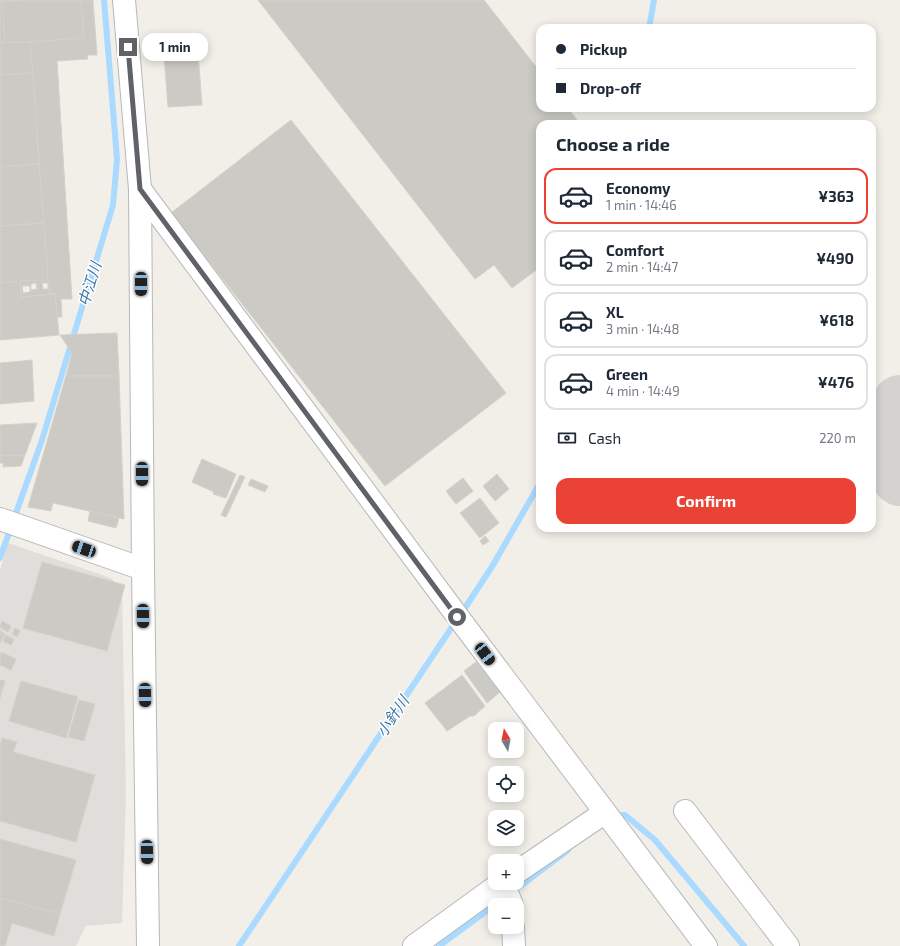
<!DOCTYPE html>
<html lang="en">
<head>
<meta charset="utf-8">
<style>
  body { margin:0; font-family:"Exo 2","Noto Sans JP",sans-serif; background:#f6f6f7; color:#1f2937; height:100vh; display:flex; flex-direction:column; font-size:15px; white-space:nowrap }
  * { box-sizing:border-box; margin:0 }
  p { font-size:13px; color:#747a83 }
  .icon { flex:none; width:22px; height:22px; fill:none; stroke:currentColor; stroke-width:2; stroke-linecap:round; stroke-linejoin:round }
  .map { position:relative; flex:1; overflow:hidden }
  .drawer { position:absolute; left:536px; top:120px; width:340px; height:412px; display:flex; flex-direction:column; background:#fff; border-radius:12px; box-shadow:0 2px 10px #0003 }
  .drawer>* { flex:none }
  .hud { position:absolute; left:536px; top:24px; width:340px; height:88px; border-radius:12px; box-shadow:0 2px 10px #0003; display:grid; align-content:center; height:88px; padding:0 20px; background:#fff }
  .needle { width:26px; rotate:350deg }
  .fabs { position:absolute; left:488px; top:722px; display:grid; gap:8px }
  .fabs a { display:grid; place-items:center; width:36px; height:36px; border-radius:8px; background:#fff; box-shadow:0 2px 10px #0003; font-size:20px }
  .end { position:absolute; width:18px; height:18px; margin:-9px; border:5px solid #5f6368; background:#fff; box-shadow:0 0 0 2px #fff }
  .from { border-radius:50% }
  .bubble { position:absolute; height:28px; border-radius:12px; background:#fff; box-shadow:0 2px 10px #0003; font-size:13px; font-weight:700; line-height:28px; text-align:center }
  .car { position:absolute; width:12px; height:24px; margin:-12px -6px; border-radius:5px; box-shadow:0 0 3px 1px #0007; background:linear-gradient(#222 24%,#8ab4d8 0 40%,#222 0 76%,#8ab4d8 0 86%,#222 0) }
  .hud b { display:flex; align-items:center; gap:14px; height:38px; font-size:15px }
  .hud b+b { border-top:1px solid #e0e1e3 }
  .hud i { width:10px; height:10px; background:#1f2937 }
  ul { padding:0; list-style:none }
  li { display:flex; align-items:center; gap:12px; height:56px; margin:0 8px 6px; padding:0 12px; border:2px solid #e0e1e3; border-radius:12px }
  li div { flex:1 }
  li b { display:block; font-size:15px }
  li em { font-style:normal; font-weight:700 }
  li.current { border-color:#ea4335 }
  li>.icon { width:36px; height:36px; stroke-width:1.5 }
  h2 { padding:0 20px; font-size:18px; line-height:48px }
  .pay { display:flex; align-items:center; gap:10px; height:44px; padding:0 20px; font-size:15px }
  .pay p { margin-inline-start:auto }
  .button { display:flex; gap:8px; margin-top:auto; padding:8px 20px }
  .button a { flex:1; height:46px; border-radius:12px; background:#ea4335; color:#fff; font-size:16px; font-weight:700; line-height:46px; text-align:center }
  .map>svg:first-child { display:block }
</style>
</head>
<body>
<div class="map">
<svg width="900" height="946" viewBox="0 0 900 946">
  <rect width="100%" height="100%" fill="#f1efe8"/>
  <!-- industrial -->
  <path fill="#e0deda" d="M8,543L111,578L122,591L126,794L122,923L86,926L76,946H0V570Z"/>
  <g fill="none" stroke-linecap="round" stroke-linejoin="round">
    <!-- stream -->
    <g stroke="#aadaff" stroke-width="6">
      <path d="M649,28L654,0"/>
      <path d="M0,558L42,440L113,205L117,159L104,0"/>
      <path d="M461,614L493,565L540,483"/>
      <path d="M615,815H625L655,840L744,946"/>
      <path d="M511,893L568,850"/>
      <path d="M239,946L456,621"/>
      <path d="M439,946L504,898"/>
    </g>
    <!-- taxiway -->
    <path stroke="#d4d3d0" stroke-width="56" d="M900,403L895,433L900,478"/>
  </g>
  <!-- building -->
  <g fill="#cccac5" stroke="#d6d1c6" fill-rule="evenodd">
    <path d="M0,0H24L0,2Z"/>
    <path d="M24,0H81L84,38L5,44L2,2Z"/>
    <path d="M81,0H93L97,55H87L88,59L57,61L72,299H61L62,317H57L55,294H51L48,280L30,42L84,38Z"/>
    <path d="M258,0H484L540,72V108H568L580,124H540V267L512,288L494,265L475,279Z"/>
    <path d="M0,2H2L5,42L0,43Z"/>
    <path d="M197,40L202,105L168,107L163,42Z"/>
    <path d="M5,42H30L33,73L0,75V43Z"/>
    <path d="M33,73L39,164L0,167V75Z"/>
    <path d="M291,120L506,393L385,486L171,213Z"/>
    <path d="M39,164L44,223L0,226V167Z"/>
    <path d="M44,223L48,280L0,283V226Z"/>
    <path d="M48,280L51,294L21,297L20,281ZM36,283L37,289L31,290V284ZM42,283H48V289H43ZM22,286H30V292L23,293Z"/>
    <path d="M20,281L21,297L55,294L59,335L0,340V283Z"/>
    <path d="M117,333L119,376H66L72,353L60,335Z"/>
    <path d="M32,360L34,401L0,404V363Z"/>
    <path d="M66,376H119L124,519L53,503L51,511L28,507Z"/>
    <path d="M37,423L25,455L0,456V425Z"/>
    <path d="M25,455L21,466L3,467V463H0V456Z"/>
    <path d="M202,459L236,474L226,498L213,494L214,492L192,482Z"/>
    <path d="M497,474L509,489L495,501L483,486Z"/>
    <path d="M240,475L245,477L226,517L221,515Z"/>
    <path d="M463,478L473,491L456,504L446,491Z"/>
    <path d="M251,479L268,486L265,492L248,485Z"/>
    <path d="M480,498L499,523L480,538L460,513Z"/>
    <path d="M90,511L119,518L116,528L88,521Z"/>
    <path d="M485,536L489,541L483,545L480,541Z"/>
    <path d="M42,562L125,585L107,651L23,628Z"/>
    <path d="M2,621L11,626L8,632L0,627Z"/>
    <path d="M15,628L20,631L17,637L12,634Z"/>
    <path d="M0,631L5,634L0,643Z"/>
    <path d="M6,635L14,639L11,645L3,641Z"/>
    <path d="M1,652L16,659L11,670L0,665Z"/>
    <path d="M476,662L500,692L487,703L464,671Z"/>
    <path d="M462,675L485,706L474,716H470L447,731L425,703Z"/>
    <path d="M0,680L5,681L0,698Z"/>
    <path d="M21,681L78,697L66,738L9,721Z"/>
    <path d="M79,700L95,704L84,741L68,737Z"/>
    <path d="M2,738L17,742L13,752L95,775L76,842L0,821V745Z"/>
    <path d="M0,839L76,860L60,914L0,898Z"/>
    <path d="M0,898L60,914L54,936L12,923L5,946H0Z"/>
  </g>
  <g fill="none" stroke-linecap="round" stroke-linejoin="round">
    <defs>
      <g id="minor">
        <path d="M124,0L140,189L143,569L148,946"/>
        <path d="M140,189L467,629L706,946"/>
        <path d="M0,519L143,569"/>
        <path d="M685,811L788,946"/>
        <path d="M517,872L604,813"/>
        <path d="M503,883L512,905"/>
        <path d="M513,927L514,946"/>
        <path d="M414,946L501,883"/>
      </g>
    </defs>
    <!-- minor casing -->
    <use href="#minor" stroke="#b5b8bc" stroke-width="24"/>
    <!-- minor -->
    <use href="#minor" stroke="#fff" stroke-width="22"/>
  </g>
  <g fill="none" stroke-linecap="round" stroke-linejoin="round">
    <!-- route -->
    <path stroke="#5f6368" stroke-width="5" d="M128,47L140,189L457,617"/>
  </g>
  <g text-anchor="middle" dominant-baseline="central" stroke-width="3" stroke-linejoin="round" paint-order="stroke">
    <!-- water labels -->
    <g font-size="15" font-style="italic" fill="#4174aa" stroke="#fff">
      <text transform="translate(89 284) rotate(-73)">中江川</text>
      <text transform="translate(392 716) rotate(-56)">小針川</text>
    </g>
  </g>
</svg>
<div class="fabs">
<a><svg class="needle" viewBox="-14 -14 28 28"><path d="M0-13l5 13h-10z" fill="#e53935"/><path d="M0 13l5-13h-10z" fill="#747a83"/></svg></a>
<a><svg class="icon" aria-label="locate" viewBox="0 0 24 24"><circle cx="12" cy="12" r="6"/><path d="M12 2v4M12 18v4M2 12h4M18 12h4"/></svg></a>
<a><svg class="icon" aria-label="layers" viewBox="0 0 24 24"><path d="M12 4l9 5-9 5-9-5zM3 14l9 5 9-5"/></svg></a>
<a>+</a>
<a>−</a>
</div>
<i class="end from" style="left:457px;top:617px"></i>
<i class="end" style="left:128px;top:47px"></i>
<div class="bubble" style="left:142px;top:33px;width:66px">1 min</div>
<i class="car" style="left:141px;top:284px;rotate:180deg"></i>
<i class="car" style="left:142px;top:474px;rotate:180deg"></i>
<i class="car" style="left:84px;top:549px;rotate:289deg"></i>
<i class="car" style="left:143px;top:616px;rotate:179deg"></i>
<i class="car" style="left:485px;top:654px;rotate:143deg"></i>
<i class="car" style="left:145px;top:695px;rotate:179deg"></i>
<i class="car" style="left:147px;top:852px;rotate:179deg"></i>
<div class="hud">
<b><i class="from"></i>Pickup</b>
<b><i></i>Drop-off</b>
</div>
<section class="drawer">
<h2>Choose a ride</h2>
<ul>
<li class="current"><svg class="icon" aria-label="car" viewBox="0 0 24 24"><path d="M5 17H2v-5l4-1 3-4h7l3 4 3 1v5h-3M9 17h6M6 11h13"/><circle cx="7" cy="17" r="2"/><circle cx="17" cy="17" r="2"/></svg><div><b>Economy</b><p>1 min · 14:46</p></div><em>¥363</em></li>
<li><svg class="icon" aria-label="car" viewBox="0 0 24 24"><path d="M5 17H2v-5l4-1 3-4h7l3 4 3 1v5h-3M9 17h6M6 11h13"/><circle cx="7" cy="17" r="2"/><circle cx="17" cy="17" r="2"/></svg><div><b>Comfort</b><p>2 min · 14:47</p></div><em>¥490</em></li>
<li><svg class="icon" aria-label="car" viewBox="0 0 24 24"><path d="M5 17H2v-5l4-1 3-4h7l3 4 3 1v5h-3M9 17h6M6 11h13"/><circle cx="7" cy="17" r="2"/><circle cx="17" cy="17" r="2"/></svg><div><b>XL</b><p>3 min · 14:48</p></div><em>¥618</em></li>
<li><svg class="icon" aria-label="car" viewBox="0 0 24 24"><path d="M5 17H2v-5l4-1 3-4h7l3 4 3 1v5h-3M9 17h6M6 11h13"/><circle cx="7" cy="17" r="2"/><circle cx="17" cy="17" r="2"/></svg><div><b>Green</b><p>4 min · 14:49</p></div><em>¥476</em></li>
</ul>
<div class="pay"><svg class="icon" aria-label="cash" viewBox="0 0 24 24"><path d="M3 7h18v10H3z"/><circle cx="12" cy="12" r="2"/></svg>Cash<p>220 m</p></div>
<div class="button"><a>Confirm</a></div>
</section>
</div>
</body>
</html>
